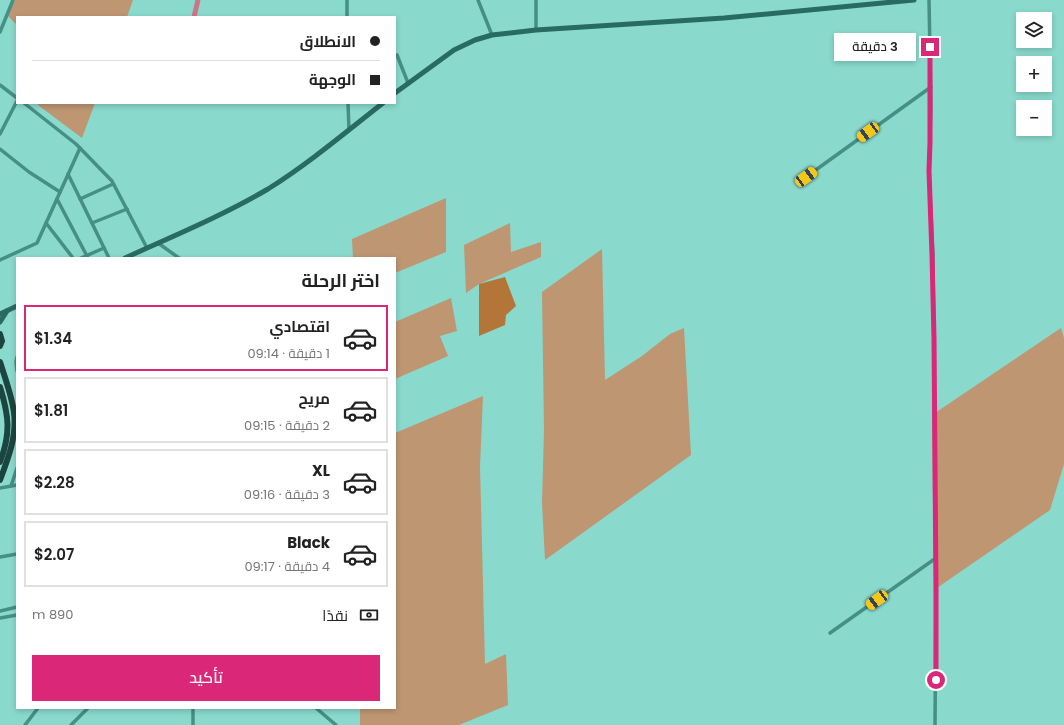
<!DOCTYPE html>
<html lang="ar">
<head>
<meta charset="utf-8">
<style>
  body { margin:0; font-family:Poppins,Cairo,sans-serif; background:#f2f2f2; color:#222; direction:rtl; height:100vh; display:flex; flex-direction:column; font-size:15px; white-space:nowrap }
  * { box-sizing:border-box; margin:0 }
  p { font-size:13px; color:#767676 }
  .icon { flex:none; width:22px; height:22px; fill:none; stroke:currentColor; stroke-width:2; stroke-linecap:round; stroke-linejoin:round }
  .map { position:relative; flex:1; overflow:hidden; direction:ltr }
  .details { position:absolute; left:16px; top:257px; width:380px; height:452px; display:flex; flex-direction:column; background:#fff; border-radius:0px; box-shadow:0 2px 6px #0003; direction:rtl }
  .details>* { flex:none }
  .banner { position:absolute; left:16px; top:16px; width:380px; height:88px; border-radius:0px; box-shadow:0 2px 6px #0003; direction:rtl; display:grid; align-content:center; height:88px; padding:0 16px; background:#fff }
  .tools { position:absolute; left:1016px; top:12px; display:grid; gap:8px }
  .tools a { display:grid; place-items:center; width:36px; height:36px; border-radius:0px; background:#fff; box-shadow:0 2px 6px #0003; font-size:20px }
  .end { position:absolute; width:18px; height:18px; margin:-9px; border:5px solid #db2777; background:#fff; box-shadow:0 0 0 2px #fff }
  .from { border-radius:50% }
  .bubble { position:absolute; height:28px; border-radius:0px; background:#fff; box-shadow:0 2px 6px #0003; font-size:13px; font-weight:600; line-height:28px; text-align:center; direction:rtl }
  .car { position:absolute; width:12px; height:24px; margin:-12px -6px; border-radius:5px; box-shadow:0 0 3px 1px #0007; background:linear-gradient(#f5c518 24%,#345 0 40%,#f5c518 0 76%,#345 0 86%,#f5c518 0) }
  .banner b { display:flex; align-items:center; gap:14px; height:38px; font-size:15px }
  .banner b+b { border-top:1px solid #e0e0e0 }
  .banner i { width:10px; height:10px; background:#222 }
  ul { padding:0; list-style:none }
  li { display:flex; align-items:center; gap:12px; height:66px; margin:0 8px 6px; padding:0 8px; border:2px solid #e0e0e0; border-radius:0px }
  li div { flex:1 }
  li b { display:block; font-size:15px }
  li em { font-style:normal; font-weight:600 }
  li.selected { border-color:#db2777 }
  li>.icon { width:36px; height:36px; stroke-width:1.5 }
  h2 { padding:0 16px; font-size:18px; line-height:48px }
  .pay { display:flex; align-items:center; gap:10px; height:44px; padding:0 16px; font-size:15px }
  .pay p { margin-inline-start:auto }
  .button { display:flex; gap:8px; margin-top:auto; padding:8px 16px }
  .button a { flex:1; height:46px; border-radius:0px; background:#db2777; color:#fff; font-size:16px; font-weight:600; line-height:46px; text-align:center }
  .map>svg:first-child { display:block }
</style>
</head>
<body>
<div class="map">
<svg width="1064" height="725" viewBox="0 0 1064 725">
  <rect width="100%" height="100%" fill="#8ad9cd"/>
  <!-- green -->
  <g fill="#be9672">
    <path d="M15,0H133L127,17H17V25L7,15Z"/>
    <path d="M38,103H95L82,138L38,105Z"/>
    <path d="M446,198V252L395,273V258H353L352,239Z"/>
    <path d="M510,223L511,252L541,242V257L479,284L466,293L464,245Z"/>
    <path d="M602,249L605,380L642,356L670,334L684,328L691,455L545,560L542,503L544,430L542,292Z"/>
    <path d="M451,298L457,331L440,336L448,356L395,379V322Z"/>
    <path d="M1061,328L1064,338V464L1050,510L934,590L932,415Z"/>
    <path d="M483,396L480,466L485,664L506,654L508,705L459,725H360V708H395V433Z"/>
  </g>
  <!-- forest -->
  <path fill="#b37638" d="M505,277L516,306L506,315L505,325L479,336V284Z"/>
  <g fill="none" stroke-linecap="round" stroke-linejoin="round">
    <!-- canal -->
    <path stroke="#cb758c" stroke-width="5" d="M194,17L198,0"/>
    <!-- minor -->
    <g stroke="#458f85" stroke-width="3.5">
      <path d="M347,0V17"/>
      <path d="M478,0L492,35"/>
      <path d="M536,0V30"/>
      <path d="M929,0L931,106L929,171L933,255L936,590L935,725"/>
      <path d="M0,32L13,0"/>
      <path d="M397,55L408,83"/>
      <path d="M0,85L17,98"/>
      <path d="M24,103L76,144L112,181L147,248"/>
      <path d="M348,103L349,130"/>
      <path d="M0,134L17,101"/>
      <path d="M0,149L29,172L60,192"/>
      <path d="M68,174L109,258"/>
      <path d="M806,177L931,87"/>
      <path d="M57,199L88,258"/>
      <path d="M80,199L113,184"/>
      <path d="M46,223L73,258"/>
      <path d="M92,223L127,209"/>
      <path d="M158,243L179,258"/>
      <path d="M81,258L104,248"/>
      <path d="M0,260L37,243L80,148"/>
      <path d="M17,357L16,362L17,371"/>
      <path d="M11,486L17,468"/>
      <path d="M0,488L17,485"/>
      <path d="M0,557L17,554"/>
      <path d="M0,611L17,607"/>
      <path d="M0,618L17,615"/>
      <path d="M830,633L936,558"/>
      <path d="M316,708L336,725"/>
      <path d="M25,725L38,708"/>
      <path d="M71,725L88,708"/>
      <path d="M193,725V708"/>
    </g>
    <!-- secondary -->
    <g stroke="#286b63" stroke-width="5">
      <path d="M395,93L454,50L475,40L492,35L536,30L724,18L914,0"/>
      <path d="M125,258C173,236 222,216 268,189C308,164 346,132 383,103"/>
      <path d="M0,314L17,306"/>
      <path d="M0,322L7,311"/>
    </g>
    <!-- trunk -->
    <g stroke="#1c4540" stroke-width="6">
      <path d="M0,334L2,341L0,346"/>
      <path d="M0,362C5,378 12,396 14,413C17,436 8,459 0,480"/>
      <path d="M0,387C9,416 11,433 0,462"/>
    </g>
  </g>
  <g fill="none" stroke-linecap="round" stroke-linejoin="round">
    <!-- route -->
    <path stroke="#db2777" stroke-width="5" d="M930,47V142L929,171L932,255L934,338L936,590V680"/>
  </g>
</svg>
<div class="tools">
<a><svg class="icon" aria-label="layers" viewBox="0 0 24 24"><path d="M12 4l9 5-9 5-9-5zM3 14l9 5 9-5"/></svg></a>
<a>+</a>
<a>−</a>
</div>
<i class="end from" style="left:936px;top:680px"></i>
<i class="end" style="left:930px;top:47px"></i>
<div class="bubble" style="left:834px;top:33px;width:82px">3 دقيقة</div>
<i class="car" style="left:868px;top:132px;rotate:234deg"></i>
<i class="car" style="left:806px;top:177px;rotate:54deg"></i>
<i class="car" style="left:877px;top:600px;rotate:234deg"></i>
<div class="banner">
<b><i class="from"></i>الانطلاق</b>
<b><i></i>الوجهة</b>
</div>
<section class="details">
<h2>اختر الرحلة</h2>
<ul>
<li class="selected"><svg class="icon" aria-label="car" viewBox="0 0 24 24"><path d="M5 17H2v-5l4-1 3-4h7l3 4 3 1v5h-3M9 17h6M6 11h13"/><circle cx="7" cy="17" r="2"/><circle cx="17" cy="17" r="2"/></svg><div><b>اقتصادي</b><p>1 دقيقة · 09:14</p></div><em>$1.34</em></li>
<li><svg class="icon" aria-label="car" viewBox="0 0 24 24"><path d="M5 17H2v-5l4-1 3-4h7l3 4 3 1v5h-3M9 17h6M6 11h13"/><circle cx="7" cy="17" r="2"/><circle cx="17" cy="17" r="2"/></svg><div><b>مريح</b><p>2 دقيقة · 09:15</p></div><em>$1.81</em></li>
<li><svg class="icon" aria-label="car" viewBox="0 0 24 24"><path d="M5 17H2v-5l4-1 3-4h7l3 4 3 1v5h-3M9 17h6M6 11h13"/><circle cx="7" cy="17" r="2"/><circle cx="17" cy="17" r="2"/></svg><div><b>XL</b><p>3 دقيقة · 09:16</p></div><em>$2.28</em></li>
<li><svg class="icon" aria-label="car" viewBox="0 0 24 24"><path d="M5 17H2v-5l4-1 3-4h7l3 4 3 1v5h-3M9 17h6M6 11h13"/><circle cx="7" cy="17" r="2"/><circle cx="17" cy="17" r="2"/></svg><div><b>Black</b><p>4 دقيقة · 09:17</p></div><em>$2.07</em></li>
</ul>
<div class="pay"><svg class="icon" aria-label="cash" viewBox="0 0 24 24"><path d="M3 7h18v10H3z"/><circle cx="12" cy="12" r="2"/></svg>نقدًا<p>890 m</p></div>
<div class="button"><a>تأكيد</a></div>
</section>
</div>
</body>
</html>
